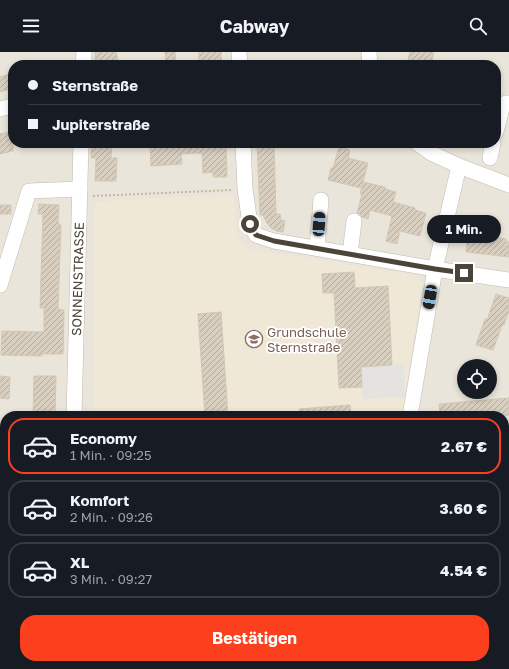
<!DOCTYPE html>
<html lang="de">
<head>
<meta charset="utf-8">
<style>
  body { margin:0; font-family:"Golos Text",sans-serif; background:#242831; color:#f1f3f6; height:100vh; display:flex; flex-direction:column; font-size:15px; white-space:nowrap }
  * { box-sizing:border-box; margin:0 }
  p { font-size:13px; color:#9ea1a6 }
  .icon { flex:none; width:22px; height:22px; fill:none; stroke:currentColor; stroke-width:2; stroke-linecap:round; stroke-linejoin:round }
  .map { position:relative; flex:1; overflow:hidden }
  .sheet { position:absolute; left:0px; top:359px; width:509px; height:258px; display:flex; flex-direction:column; background:#171b24; border-radius:16px 16px 0 0; box-shadow:0 2px 6px #0003 }
  .sheet>* { flex:none }
  .hud { position:absolute; left:8px; top:8px; width:493px; height:88px; border-radius:16px; box-shadow:0 2px 6px #0003; display:grid; align-content:center; height:88px; padding:0 20px; background:#171b24 }
  .fabs { position:absolute; left:457px; top:307px; display:grid; gap:8px }
  .fabs a { display:grid; place-items:center; width:40px; height:40px; border-radius:50%; background:#171b24; box-shadow:0 2px 6px #0003; font-size:20px }
  .end { position:absolute; width:18px; height:18px; margin:-9px; border:5px solid #4b4439; background:#fff; box-shadow:0 0 0 2px #fff }
  .from { border-radius:50% }
  .bubble { position:absolute; height:28px; border-radius:14px; background:#171b24; box-shadow:0 2px 6px #0003; font-size:13px; font-weight:700; line-height:28px; text-align:center }
  .car { position:absolute; width:12px; height:24px; margin:-12px -6px; border-radius:5px; box-shadow:0 0 3px 1px #0007; background:linear-gradient(#222 24%,#8ab4d8 0 40%,#222 0 76%,#8ab4d8 0 86%,#222 0) }
  .hud b { display:flex; align-items:center; gap:14px; height:38px; font-size:15px }
  .hud b+b { border-top:1px solid #363941 }
  .hud i { width:10px; height:10px; background:#f1f3f6 }
  ul { padding:7px 0 0; list-style:none }
  li { display:flex; align-items:center; gap:12px; height:56px; margin:0 8px 6px; padding:0 12px; border:2px solid #363941; border-radius:16px }
  li div { flex:1 }
  li b { display:block; font-size:15px }
  li em { font-style:normal; font-weight:700 }
  li.on { border-color:#fc3f1d }
  li>.icon { width:36px; height:36px; stroke-width:1.5 }
  .primary-button { display:flex; gap:8px; margin-top:auto; padding:8px 20px }
  .primary-button a { flex:1; height:46px; border-radius:16px; background:#fc3f1d; color:#fff; font-size:16px; font-weight:700; line-height:46px; text-align:center }
  header { display:flex; justify-content:space-between; align-items:center; height:52px; padding:0 20px; background:#171b24; font-size:18px; font-weight:700 }
  .map>svg:first-child { display:block }
</style>
</head>
<body>
<header><svg class="icon" aria-label="menu" viewBox="0 0 24 24"><path d="M4 6h16M4 12h16M4 18h16"/></svg>Cabway<svg class="icon" aria-label="search" viewBox="0 0 24 24"><circle cx="10" cy="10" r="6"/><path d="M15 15l6 6"/></svg></header>
<div class="map">
<svg width="509" height="617" viewBox="0 0 509 617">
  <defs>
    <pattern id="building-hatch" width="6" height="6" patternUnits="userSpaceOnUse"><rect width="6" height="6" fill="#d8cfc1"/><path d="M-1 1l2-2M0 6l6-6M5 7l2-2" fill="none" stroke="#b1aa9e"/></pattern>
  </defs>
  <rect width="100%" height="100%" fill="#f6f3ec"/>
  <!-- residential -->
  <path fill="#eae5da" fill-rule="evenodd" d="M0,0H509V617H0ZM13,13H496V91H13ZM464,314H490V340H464ZM5,364H504V612H5Z"/>
  <!-- education -->
  <path fill="#efe8d6" d="M234,142L236,176L239,185L249,197L415,223L422,230L402,364H94L95,150Z"/>
  <!-- parking -->
  <path fill="#e5e3e0" d="M404,312L405,345L363,347L361,315Z"/>
  <!-- building -->
  <g fill="url(#building-hatch)" stroke="#d3c7b4">
    <path d="M95,0H116L118,7L101,13H95Z"/>
    <path d="M165,0H175L176,13H166Z"/>
    <path d="M199,0H221V6L224,13H199Z"/>
    <path d="M410,0H434L431,13H407Z"/>
    <path d="M13,21V36L0,40V25Z"/>
    <path d="M13,79V99L0,102V82Z"/>
    <path d="M91,91H112L111,106H117L116,129H95L96,106H91Z"/>
    <path d="M150,91H191V93L211,91H226L227,125H213V120L203,121L202,101L181,102L182,112L151,114Z"/>
    <path d="M257,91H274L276,162H280L281,168L285,169L283,180L277,179L271,176L267,171L263,163H260Z"/>
    <path d="M339,95L350,98L348,106L368,111L363,130L385,135V137L396,140L393,150L415,156V158L426,161L420,184L400,179L397,192L386,189L392,164L370,158L368,167L362,165L360,162L357,161L362,142H360L362,135L361,136L328,128L331,116H333Z"/>
    <path d="M39,152L59,153L58,172L61,173L58,257L64,258L63,302H42V304L1,303L2,279L44,280V256H40L43,162H38Z"/>
    <rect x="0" y="153" width="11" height="9"/>
    <path d="M468,182L506,187V189L509,190V205L466,200Z"/>
    <path d="M354,220L355,236L388,234L392,313L361,315L362,335L339,336L334,241H323L322,222Z"/>
    <path d="M496,242L509,246V259L504,273H502L493,298L476,293L485,267L487,268Z"/>
    <path d="M221,260L228,364H205L198,262Z"/>
    <path d="M0,324L10,325L9,347L0,346Z"/>
    <path d="M34,324H56L55,364H33Z"/>
    <path d="M509,346V363L440,364L439,352Z"/>
    <path d="M350,353L351,364H300L299,357Z"/>
  </g>
  <g fill="none" stroke-linecap="round" stroke-linejoin="round">
    <defs>
      <g id="minor">
        <path d="M239,0L240,13"/>
        <path d="M369,0L370,13"/>
        <path d="M83,13L84,0"/>
        <path d="M0,57L13,54"/>
        <path d="M496,80L503,52L506,51H509"/>
        <path d="M243,91L245,137L250,172L256,183L274,189L435,217L509,228"/>
        <path d="M417,91L431,101L459,114L509,133"/>
        <path d="M490,106L493,91"/>
        <path d="M317,196L321,148"/>
        <path d="M350,202L354,169"/>
        <path d="M0,233L29,139L80,137"/>
        <path id="s1" d="M74,364L81,91"/>
        <path d="M410,364L435,217L459,114"/>
        <path d="M504,383H509"/>
        <path d="M0,487L5,484"/>
        <path d="M504,553L509,552"/>
        <path d="M0,599L5,597"/>
        <path d="M100,617V612"/>
        <path d="M297,617L298,612"/>
        <path d="M370,617L371,612"/>
      </g>
    </defs>
    <!-- minor casing -->
    <use href="#minor" stroke="#c2bbae" stroke-width="16"/>
    <!-- path -->
    <g stroke="#c4b79f" stroke-width="2" stroke-dasharray="2 2" stroke-linecap="butt">
      <path d="M93,144L232,138"/>
      <path d="M504,480L509,481"/>
      <path d="M198,617V612"/>
    </g>
    <!-- minor -->
    <use href="#minor" stroke="#fff" stroke-width="15"/>
  </g>
  <g fill="none" stroke-linecap="round" stroke-linejoin="round">
    <!-- route -->
    <path stroke="#4b4439" stroke-width="5" d="M250,172L256,183L274,189L435,217L464,221"/>
  </g>
  <!-- icons -->
  <defs>
    <symbol id="school-ring" viewBox="-11 -11 22 22"><circle r="9.5" fill="#fff" stroke="#8d6e63" stroke-width="1.5"/><path d="M0-5L7-2L0 1L-7-2ZM-4 1L0 2.5L4 1V4Q0 6-4 4Z" fill="#8d6e63"/></symbol>
  </defs>
  <g fill-rule="evenodd">
    <use href="#school-ring" x="244" y="277" width="20" height="20"/>
  </g>
  <g text-anchor="middle" dominant-baseline="central" stroke-width="3.5" stroke-linejoin="round" paint-order="stroke">
    <!-- street labels -->
    <g font-size="13" fill="#4b4439" stroke="#fff">
      <text stroke="none"><textPath href="#s1" startOffset="137">SONNENSTRASSE</textPath></text>
    </g>
    <!-- education labels -->
    <g font-size="13" fill="#785e54" stroke="#fff" text-anchor="start">
      <text x="267" y="280">Grundschule<tspan x="267" dy="15">Sternstraße</tspan></text>
    </g>
  </g>
</svg>
<div class="fabs">
<a><svg class="icon" aria-label="locate" viewBox="0 0 24 24"><circle cx="12" cy="12" r="6"/><path d="M12 2v4M12 18v4M2 12h4M18 12h4"/></svg></a>
</div>
<i class="end from" style="left:250px;top:172px"></i>
<i class="end" style="left:464px;top:221px"></i>
<div class="bubble" style="left:427px;top:163px;width:74px">1 Min.</div>
<i class="car" style="left:319px;top:172px;rotate:4deg"></i>
<i class="car" style="left:430px;top:245px;rotate:190deg"></i>
<div class="hud">
<b><i class="from"></i>Sternstraße</b>
<b><i></i>Jupiterstraße</b>
</div>
<section class="sheet">
<ul>
<li class="on"><svg class="icon" aria-label="car" viewBox="0 0 24 24"><path d="M5 17H2v-5l4-1 3-4h7l3 4 3 1v5h-3M9 17h6M6 11h13"/><circle cx="7" cy="17" r="2"/><circle cx="17" cy="17" r="2"/></svg><div><b>Economy</b><p>1 Min. · 09:25</p></div><em>2.67 €</em></li>
<li><svg class="icon" aria-label="car" viewBox="0 0 24 24"><path d="M5 17H2v-5l4-1 3-4h7l3 4 3 1v5h-3M9 17h6M6 11h13"/><circle cx="7" cy="17" r="2"/><circle cx="17" cy="17" r="2"/></svg><div><b>Komfort</b><p>2 Min. · 09:26</p></div><em>3.60 €</em></li>
<li><svg class="icon" aria-label="car" viewBox="0 0 24 24"><path d="M5 17H2v-5l4-1 3-4h7l3 4 3 1v5h-3M9 17h6M6 11h13"/><circle cx="7" cy="17" r="2"/><circle cx="17" cy="17" r="2"/></svg><div><b>XL</b><p>3 Min. · 09:27</p></div><em>4.54 €</em></li>
</ul>
<div class="primary-button"><a>Bestätigen</a></div>
</section>
</div>
</body>
</html>
